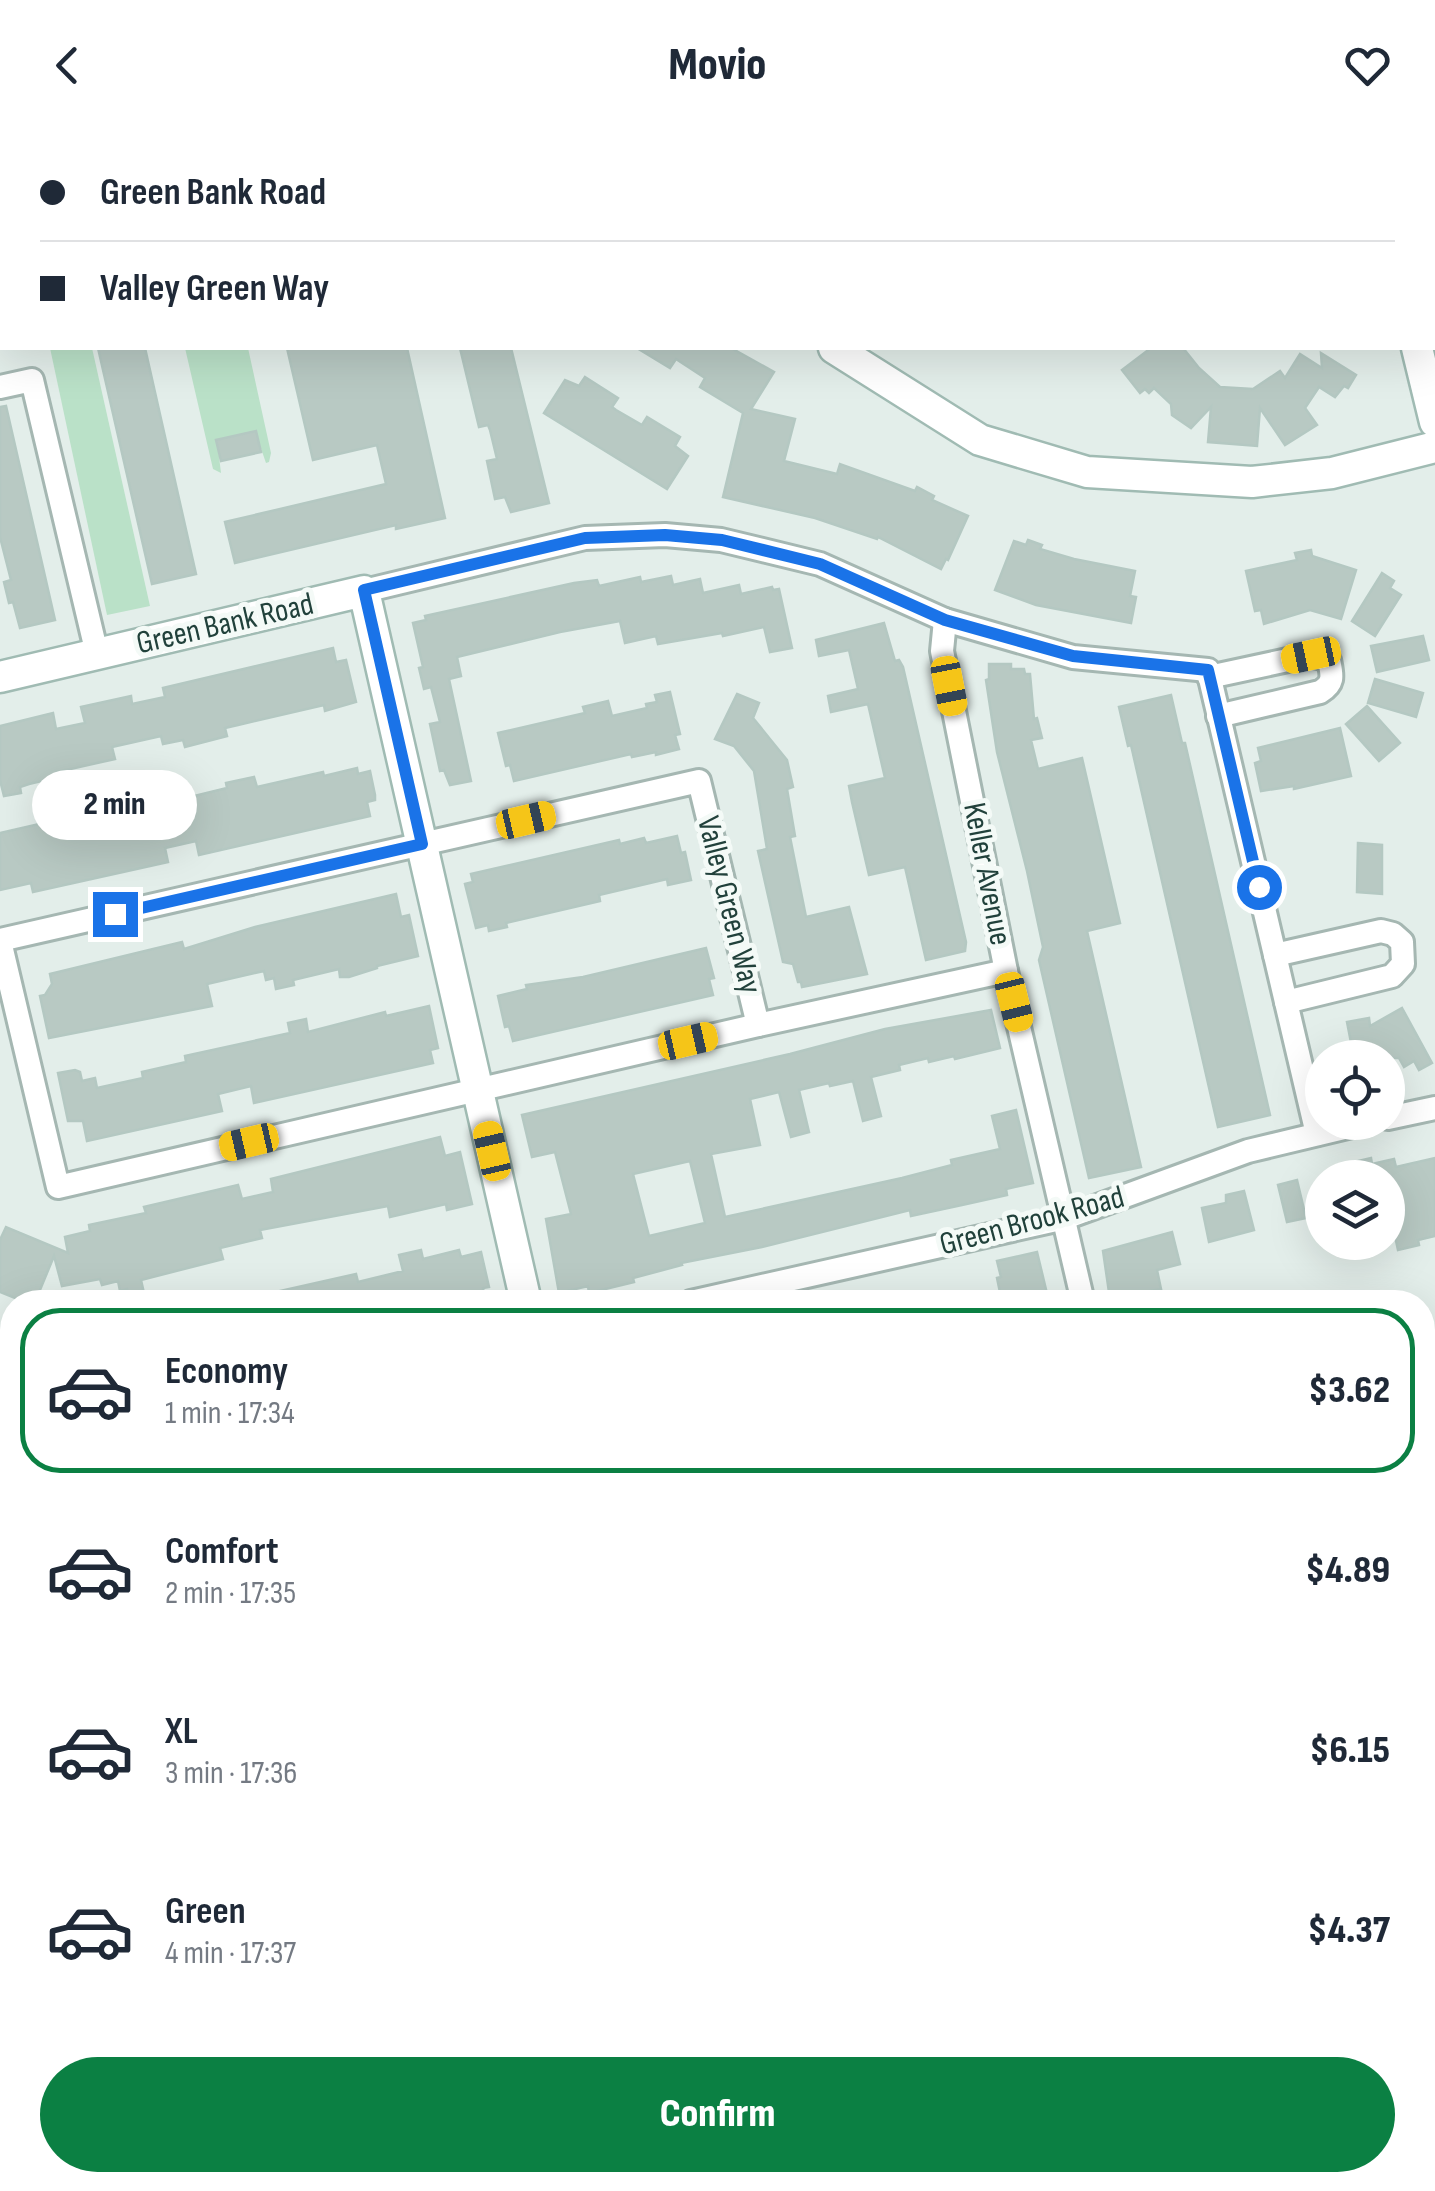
<!DOCTYPE html>
<html lang="en">
<head>
<meta charset="utf-8">
<style>
  body { margin:0; font-family:"Sofia Sans Condensed",sans-serif; background:#f6f6f7; color:#1f2937; height:100vh; display:flex; flex-direction:column; font-size:38px; white-space:nowrap }
  * { box-sizing:border-box; margin:0 }
  p { font-size:32px; color:#747a83 }
  .icon { flex:none; width:55px; height:55px; fill:none; stroke:currentColor; stroke-width:2; stroke-linecap:round; stroke-linejoin:round }
  .map { position:relative; flex:1; overflow:hidden }
  .sheet { position:absolute; left:0px; top:1160px; width:1435px; height:902px; display:flex; flex-direction:column; background:#fff; border-radius:40px 40px 0 0; box-shadow:0 10px 40px #0002 }
  .sheet>* { flex:none }
  .top-card { position:absolute; left:0px; top:0px; width:1435px; height:220px; box-shadow:0 10px 40px #0002; display:grid; align-content:center; height:220px; padding:0 40px; background:#fff }
  .tools { position:absolute; left:1305px; top:910px; display:grid; gap:20px }
  .tools a { display:grid; place-items:center; width:100px; height:100px; border-radius:50%; background:#fff; box-shadow:0 10px 40px #0002; font-size:50px }
  .end { position:absolute; width:45px; height:45px; margin:-22px; border:12px solid #1a73e8; background:#fff; box-shadow:0 0 0 5px #fff }
  .from { border-radius:50% }
  .bubble { position:absolute; height:70px; border-radius:35px; background:#fff; box-shadow:0 10px 40px #0002; font-size:32px; font-weight:800; line-height:70px; text-align:center }
  .car { position:absolute; width:30px; height:60px; margin:-30px -15px; border-radius:12px; box-shadow:0 0 8px 2px #0007; background:linear-gradient(#f5c518 24%,#345 0 40%,#f5c518 0 76%,#345 0 86%,#f5c518 0) }
  .top-card b { display:flex; align-items:center; gap:35px; height:95px; font-size:38px }
  .top-card b+b { border-top:2px solid #e0e1e3 }
  .top-card i { width:25px; height:25px; background:#1f2937 }
  ul { padding:18px 0 0; list-style:none }
  li { display:flex; align-items:center; gap:30px; height:165px; margin:0 20px 15px; padding:0 20px; border:5px solid transparent; border-radius:40px }
  li div { flex:1 }
  li b { display:block; font-size:38px }
  li em { font-style:normal; font-weight:800 }
  li.selected { border-color:#0b8043 }
  li>.icon { width:90px; height:90px; stroke-width:1.5 }
  .button { display:flex; gap:20px; margin-top:auto; padding:20px 40px }
  .button a { flex:1; height:115px; border-radius:60px; background:#0b8043; color:#fff; font-size:40px; font-weight:800; line-height:115px; text-align:center }
  header { display:flex; justify-content:space-between; align-items:center; height:130px; padding:0 40px; background:#fff; font-size:45px; font-weight:800 }
  .map>svg:first-child { display:block }
</style>
</head>
<body>
<header><svg class="icon" aria-label="back" viewBox="0 0 24 24"><path d="M15 5l-7 7 7 7"/></svg>Movio<svg class="icon" aria-label="heart" viewBox="0 0 24 24"><path d="M12 20l-8-8c-3-5 5-10 8-4 3-6 11-1 8 4z"/></svg></header>
<div class="map">
<svg width="1435" height="2061" viewBox="0 0 1435 2061">
  <rect width="100%" height="100%" fill="#e3eeea"/>
  <!-- green -->
  <g fill="#bae1c8">
    <path d="M50,218H92L150,476L107,485Z"/>
    <path d="M185,218H248L271,323L269,332L266,333L255,301L217,310L221,343L213,339Z"/>
    <path d="M1435,1413V2009L1423,2012L1422,1416Z"/>
  </g>
  <!-- building -->
  <g fill="#b8c9c3" stroke="#b4c8c2" stroke-width="2.5" fill-rule="evenodd">
    <path d="M98,218H145L196,444L152,454Z"/>
    <path d="M287,218H407L445,388L396,399V395L235,433L225,392L386,354L377,315L313,330Z"/>
    <path d="M460,218H511L549,373L511,382L505,367L495,369L487,331L497,329L490,300L488,295L479,297Z"/>
    <path d="M637,218H731L774,242L751,279L795,289L784,331L837,344L840,334L915,361L917,357L934,366L932,370L968,386L948,430L946,429L941,439L878,407L877,409L815,388L723,367L743,283L700,257L705,248L676,229L670,238Z"/>
    <path d="M1151,218H1183L1199,238L1220,257L1253,259L1280,241L1285,248L1300,224L1322,238L1321,223L1356,245L1348,258L1344,256L1335,267L1319,257L1305,278L1317,295L1285,315L1260,278L1257,316L1208,312L1211,277L1191,298L1172,285L1171,274L1154,258L1149,263L1145,259L1140,263L1122,240Z"/>
    <path d="M585,247L618,268L612,277L616,280L642,295L647,287L680,307L675,316L688,326L667,359L544,283L565,250L579,256Z"/>
    <path d="M6,276L55,490L20,498L13,472L9,473L4,452L11,450L0,407V277Z"/>
    <path d="M256,301L261,322L221,331L216,310Z"/>
    <path d="M1028,410L1042,415L1040,419L1074,429L1135,441L1130,466L1136,467L1131,493L1036,475L995,460L1014,411L1026,415Z"/>
    <path d="M1311,420L1312,426L1356,440L1341,489L1310,480L1264,494L1261,480L1255,481L1246,441L1297,430L1295,423Z"/>
    <path d="M1382,443L1394,451L1390,458L1401,465L1375,506L1352,491Z"/>
    <path d="M671,446L673,455L700,449L703,463L739,455L741,464L772,457L773,460L779,459L792,518L770,522L764,497L723,506L722,503L658,514L656,506L625,513L620,491L560,502L457,527L461,546L449,549L471,651L450,655L444,640L440,641L430,594L440,592L431,557L424,559L419,538L423,537L413,493L426,490L425,486L574,453L597,450L599,456L640,447L641,452Z"/>
    <path d="M884,493L895,531L899,530L903,537L966,812L965,821L926,830L905,737L869,745L852,672L849,656L885,648L868,574L831,582L828,566L858,559L849,520L819,526L816,510Z"/>
    <path d="M1423,506L1429,530L1377,542L1371,516Z"/>
    <path d="M333,518L336,532L346,530L356,572L325,581L324,575L238,595L225,598L227,606L185,617L183,610L163,614L161,606L112,617L115,629L57,642L58,647L29,654L20,657L21,663L4,666L0,650V596L53,583L56,599L85,593L81,577L131,566L132,574L165,567L163,558Z"/>
    <path d="M989,534H1011V539H1024L1025,544H1030L1034,589L1037,588L1042,608L1031,610L1038,639L1082,628L1120,793L1087,801L1141,1037L1089,1048L1039,830L1043,817L1027,741L997,622L986,550L989,549Z"/>
    <path d="M1375,549L1423,563L1416,587L1368,573Z"/>
    <path d="M670,562L680,604L675,605L679,619L656,625V622L632,627L631,624L514,651L510,635L506,636L498,603L585,583L583,577L608,571L612,586L647,578L646,574L657,572L655,565Z"/>
    <path d="M737,564L759,573L753,588L787,630L793,657L787,659L795,706L790,707L806,787L849,777L867,844L802,857L801,852H798L793,834L783,832L758,721L767,719L754,641L734,616L715,609Z"/>
    <path d="M1171,565L1182,613H1185L1270,985L1218,997L1131,615L1128,616L1119,577Z"/>
    <path d="M1367,576L1400,613L1379,631L1346,594Z"/>
    <path d="M1340,598L1351,646L1294,659V656L1261,661L1255,633L1261,631L1258,618Z"/>
    <path d="M357,638L358,644L370,641L375,665V670L367,672L370,686L199,725L196,711L165,718L168,732L33,762L31,753L0,760V703L48,692L50,700L87,692L88,697L129,688L130,693L176,682L174,671L227,658L226,653L254,647L257,657L323,642L324,646Z"/>
    <path d="M677,706L681,723L685,722L691,750L668,755L667,749L599,765L600,771L506,793L507,797L489,801L488,795L476,798L465,754L473,752L471,744L619,710L620,714L644,708L646,713Z"/>
    <path d="M1358,713L1382,715V764L1357,762Z"/>
    <path d="M396,764L401,787L409,785L418,826L377,836V838L349,847H340L339,839L293,850L294,855L276,859L274,848L266,850L264,841L207,854L212,876L49,908L40,866L45,865L52,854L50,844L182,812L184,819L255,797Z"/>
    <path d="M706,818L714,848L709,849L713,865L513,911L509,896L505,897L498,866L527,859L526,855L583,847Z"/>
    <path d="M429,876L438,918L430,920L433,933L254,973L251,956L218,964L222,981L87,1011L83,991H68L58,943L75,940L80,942L82,951L95,948L97,958L143,948L142,942L186,932L185,926L290,903L288,893L306,889L308,902L385,882L386,886Z"/>
    <path d="M1402,878L1432,933L1419,940L1414,931L1404,937L1399,928H1354L1347,892L1369,888L1370,896Z"/>
    <path d="M991,880L1000,918L955,929L954,926L929,932L928,928L899,935L900,940L871,947L881,986L863,991L853,951L830,956L829,953L799,960L809,1002L791,1007L779,962L750,969L760,1015L711,1024L725,1087L902,1048L952,1035L951,1030L1000,1019L992,986L1016,980L1033,1053L1006,1059L1007,1065L962,1075L911,1086L910,1080L762,1117L681,1133L682,1135L633,1148L634,1152L589,1163L588,1156L559,1163L546,1089L571,1084L555,1022L532,1027L522,985L790,924L885,899ZM690,1031L705,1093L649,1106L633,1044Z"/>
    <path d="M440,1007L445,1026L460,1022L472,1074L447,1080L446,1074L390,1087L388,1076L260,1100L262,1108L220,1118L223,1129L141,1150L146,1172H128L127,1159L120,1161L118,1151L102,1155L100,1149L62,1156L54,1126L35,1172H25L0,1162V1110L6,1097L68,1123L65,1107L90,1101L89,1095L146,1083L144,1077L238,1055L242,1069L273,1062L271,1049Z"/>
    <path d="M1371,1028L1372,1034L1394,1029L1396,1037L1435,1028V1106L1418,1110L1419,1115L1398,1120L1388,1073V1048H1342L1341,1042L1351,1039L1350,1033Z"/>
    <path d="M1297,1050L1306,1088L1287,1092L1278,1055Z"/>
    <path d="M1244,1061L1254,1100L1209,1112L1202,1078L1226,1073V1065Z"/>
    <path d="M1172,1102L1180,1134L1157,1140L1161,1159L1145,1162L1146,1168L1126,1172H1122L1121,1167L1110,1169L1103,1121Z"/>
    <path d="M421,1120L423,1129L459,1120L461,1127L481,1122L489,1157L483,1158L486,1172H259L258,1166L356,1144L358,1152L403,1141L399,1125Z"/>
    <path d="M1037,1122L1049,1172H1002L997,1148L1001,1147L997,1131Z"/>
  </g>
  <g fill="none" stroke-linecap="round" stroke-linejoin="round">
    <defs>
      <g id="street">
        <path d="M1183,0V2"/>
        <path d="M894,2V0"/>
        <path d="M0,257L32,250L97,524"/>
        <path d="M364,461L585,408L665,405L721,410L820,434L945,490L1073,527L1208,540L1317,1004"/>
        <path d="M945,490L942,521L1006,841L1083,1172"/>
        <path d="M1209,547L1311,525L1329,530C1332,545 1335,553 1320,562L1218,586"/>
        <path d="M0,810L699,651L758,895"/>
        <path d="M0,811L58,1057L758,895L1006,841"/>
        <path d="M1275,825L1381,801L1393,804L1402,812L1403,834L1392,846L1286,872"/>
        <path d="M1388,988L1435,978"/>
        <path d="M691,1172L1065,1088L1248,1021L1369,992"/>
        <path d="M1422,1264L1435,1261"/>
        <path d="M0,1345L12,1339"/>
        <path d="M0,1660L12,1669"/>
        <path d="M198,2050L201,2061"/>
        <path d="M452,2050L455,2061"/>
        <path d="M1283,2050L1286,2061"/>
        <path d="M492,2061L542,2050"/>
      </g>
      <g id="secondary">
        <path d="M13,0L14,2"/>
        <path d="M1340,0L1341,2"/>
        <path d="M0,90L2,89"/>
        <path d="M834,218L980,310L1087,342L1252,352L1332,343L1435,317"/>
        <path d="M1417,218L1435,292"/>
        <path d="M0,547L364,461L526,1172"/>
        <path d="M729,2050L731,2061"/>
      </g>
    </defs>
    <!-- street casing -->
    <use href="#street" stroke="#a5b7b2" stroke-width="28"/>
    <!-- secondary casing -->
    <use href="#secondary" stroke="#a0bbb3" stroke-width="35"/>
    <!-- street -->
    <use href="#street" stroke="#fff" stroke-width="22"/>
    <!-- secondary -->
    <use href="#secondary" stroke="#fff" stroke-width="30"/>
  </g>
  <g fill="none" stroke-linecap="round" stroke-linejoin="round">
    <!-- route -->
    <path stroke="#1a73e8" stroke-width="12" d="M115,784L422,714L364,460L585,408L665,405L722,410L820,434L945,490L1073,526L1208,540L1259,757"/>
  </g>
  <g text-anchor="middle" dominant-baseline="central" stroke-width="10" stroke-linejoin="round" paint-order="stroke">
    <!-- street labels -->
    <g font-size="32" fill="#21413b" stroke="#f4faf7">
      <text transform="translate(225 494) rotate(-13)">Green Bank Road</text>
      <text transform="translate(987 744) rotate(79)">Keller Avenue</text>
      <text transform="translate(729 775) rotate(76)">Valley Green Way</text>
      <text transform="translate(1032 1091) rotate(-15)">Green Brook Road</text>
    </g>
  </g>
</svg>
<div class="tools">
<a><svg class="icon" aria-label="locate" viewBox="0 0 24 24"><circle cx="12" cy="12" r="6"/><path d="M12 2v4M12 18v4M2 12h4M18 12h4"/></svg></a>
<a><svg class="icon" aria-label="layers" viewBox="0 0 24 24"><path d="M12 4l9 5-9 5-9-5zM3 14l9 5 9-5"/></svg></a>
</div>
<i class="end from" style="left:1259px;top:757px"></i>
<i class="end" style="left:115px;top:784px"></i>
<div class="bubble" style="left:32px;top:640px;width:165px">2 min</div>
<i class="car" style="left:1311px;top:525px;rotate:258deg"></i>
<i class="car" style="left:949px;top:556px;rotate:169deg"></i>
<i class="car" style="left:526px;top:690px;rotate:77deg"></i>
<i class="car" style="left:1014px;top:872px;rotate:166deg"></i>
<i class="car" style="left:688px;top:911px;rotate:77deg"></i>
<i class="car" style="left:249px;top:1012px;rotate:257deg"></i>
<i class="car" style="left:492px;top:1021px;rotate:347deg"></i>
<div class="top-card">
<b><i class="from"></i>Green Bank Road</b>
<b><i></i>Valley Green Way</b>
</div>
<section class="sheet">
<ul>
<li class="selected"><svg class="icon" aria-label="car" viewBox="0 0 24 24"><path d="M5 17H2v-5l4-1 3-4h7l3 4 3 1v5h-3M9 17h6M6 11h13"/><circle cx="7" cy="17" r="2"/><circle cx="17" cy="17" r="2"/></svg><div><b>Economy</b><p>1 min · 17:34</p></div><em>$3.62</em></li>
<li><svg class="icon" aria-label="car" viewBox="0 0 24 24"><path d="M5 17H2v-5l4-1 3-4h7l3 4 3 1v5h-3M9 17h6M6 11h13"/><circle cx="7" cy="17" r="2"/><circle cx="17" cy="17" r="2"/></svg><div><b>Comfort</b><p>2 min · 17:35</p></div><em>$4.89</em></li>
<li><svg class="icon" aria-label="car" viewBox="0 0 24 24"><path d="M5 17H2v-5l4-1 3-4h7l3 4 3 1v5h-3M9 17h6M6 11h13"/><circle cx="7" cy="17" r="2"/><circle cx="17" cy="17" r="2"/></svg><div><b>XL</b><p>3 min · 17:36</p></div><em>$6.15</em></li>
<li><svg class="icon" aria-label="car" viewBox="0 0 24 24"><path d="M5 17H2v-5l4-1 3-4h7l3 4 3 1v5h-3M9 17h6M6 11h13"/><circle cx="7" cy="17" r="2"/><circle cx="17" cy="17" r="2"/></svg><div><b>Green</b><p>4 min · 17:37</p></div><em>$4.37</em></li>
</ul>
<div class="button"><a>Confirm</a></div>
</section>
</div>
</body>
</html>
